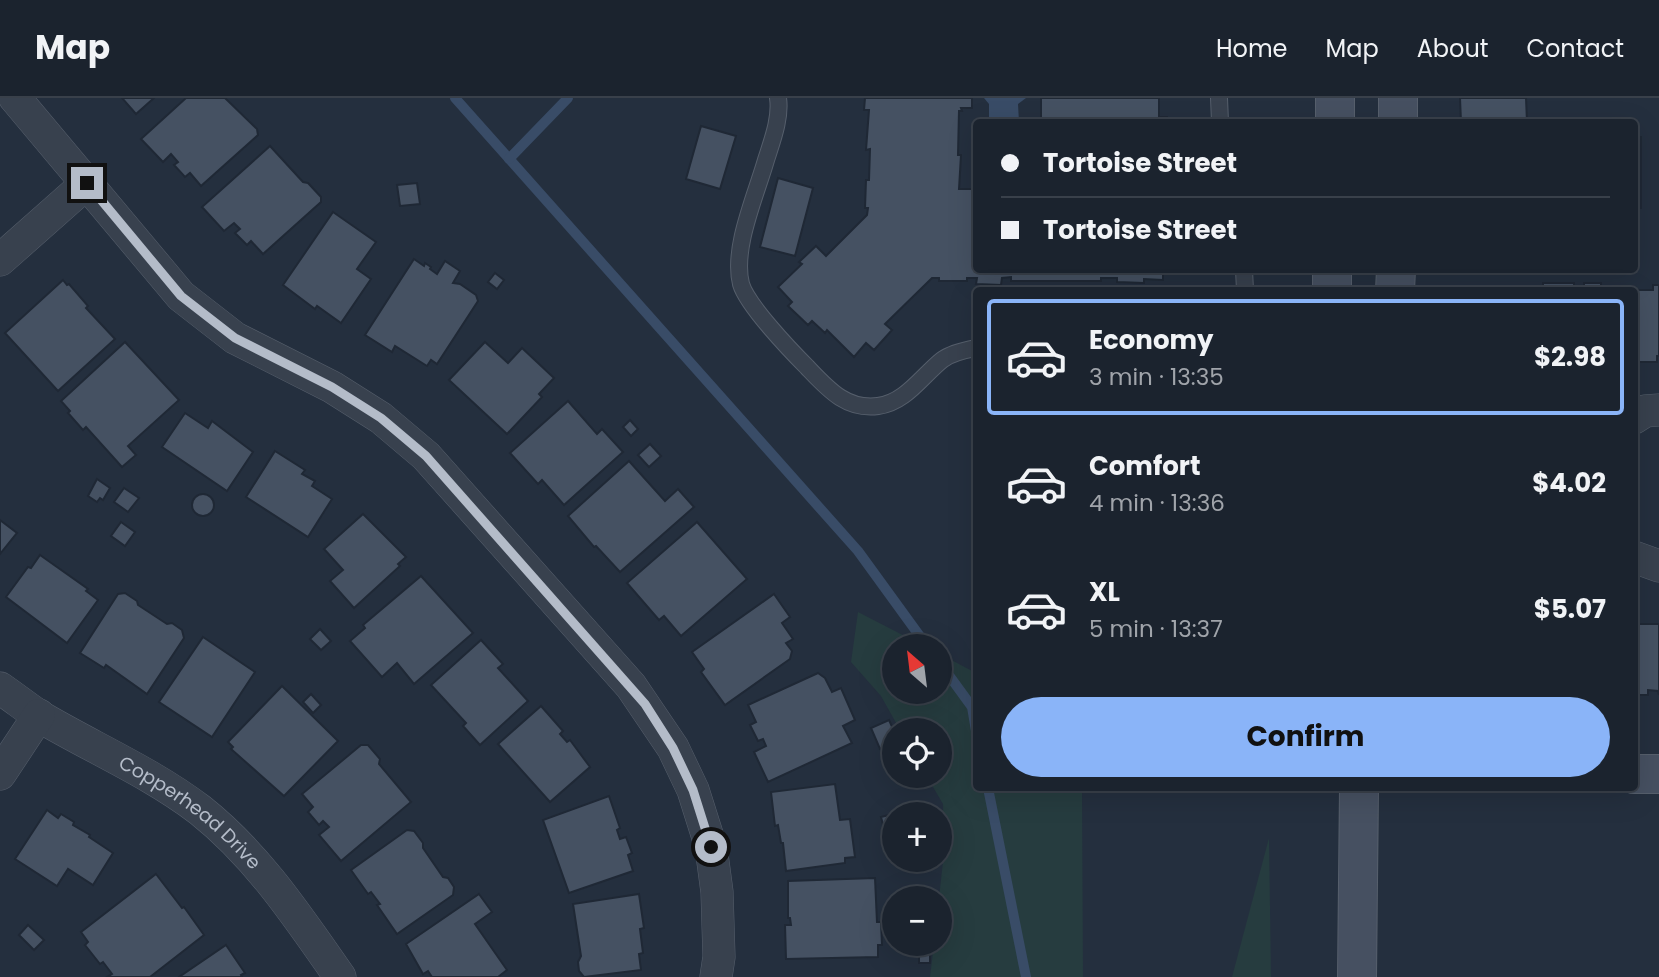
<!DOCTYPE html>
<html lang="en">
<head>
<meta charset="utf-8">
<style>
  body { margin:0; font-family:Poppins,sans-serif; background:#282f3a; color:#f1f3f6; height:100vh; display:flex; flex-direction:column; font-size:26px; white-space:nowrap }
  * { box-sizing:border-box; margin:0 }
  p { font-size:23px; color:#a0a4aa }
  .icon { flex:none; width:38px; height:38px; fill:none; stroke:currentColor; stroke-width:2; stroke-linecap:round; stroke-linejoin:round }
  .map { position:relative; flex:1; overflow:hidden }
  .panel { position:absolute; left:973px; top:189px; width:665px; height:504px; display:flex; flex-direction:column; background:#1b232e; border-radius:7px; box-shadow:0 7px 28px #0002,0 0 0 2px #39404a }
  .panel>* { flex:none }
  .hud { position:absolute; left:973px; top:21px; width:665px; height:154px; border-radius:7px; box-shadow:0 7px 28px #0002,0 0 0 2px #39404a; display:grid; align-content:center; height:154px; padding:0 28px; background:#1b232e }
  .needle { width:46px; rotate:332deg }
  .fabs { position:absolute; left:882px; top:536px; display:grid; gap:14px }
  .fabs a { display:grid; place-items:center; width:70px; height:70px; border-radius:50%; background:#1b232e; box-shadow:0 7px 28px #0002,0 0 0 2px #39404a; font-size:35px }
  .end { position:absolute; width:32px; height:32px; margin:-16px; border:9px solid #b4bcc9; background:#111; box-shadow:0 0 0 4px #111 }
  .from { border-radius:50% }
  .hud b { display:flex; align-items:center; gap:24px; height:66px; font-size:26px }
  .hud b+b { border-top:2px solid #39404a }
  .hud i { width:18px; height:18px; background:#f1f3f6 }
  ul { padding:12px 0 0; list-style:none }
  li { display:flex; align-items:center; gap:21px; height:116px; margin:0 14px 10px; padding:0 14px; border:4px solid transparent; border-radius:7px }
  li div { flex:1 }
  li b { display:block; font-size:26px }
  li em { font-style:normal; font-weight:700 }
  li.on { border-color:#8ab4f8 }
  li>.icon { width:63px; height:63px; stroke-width:1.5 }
  .action { display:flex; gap:14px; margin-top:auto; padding:14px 28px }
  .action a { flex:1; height:80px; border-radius:42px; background:#8ab4f8; color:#111; font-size:28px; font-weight:700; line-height:80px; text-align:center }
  header { display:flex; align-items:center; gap:42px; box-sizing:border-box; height:98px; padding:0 35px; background:#1b232e; border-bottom:2px solid #39404a }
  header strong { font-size:33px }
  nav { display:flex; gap:38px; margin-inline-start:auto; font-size:24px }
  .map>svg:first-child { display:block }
</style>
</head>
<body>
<header>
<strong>Map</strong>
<nav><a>Home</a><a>Map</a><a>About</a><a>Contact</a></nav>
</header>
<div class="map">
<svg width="1659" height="879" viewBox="0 0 1659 879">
  <rect width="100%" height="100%" fill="#242f3e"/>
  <!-- green -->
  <g fill="#263c3f">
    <path d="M858,514L924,548H894V593H940V556L976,575V690H1082L1083,879H930L934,845H940L939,800L944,754L943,706L926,677H940V632H900L881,598L851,564Z"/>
    <path d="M1269,740L1271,879H1232Z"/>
  </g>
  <!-- water -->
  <path fill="#394c67" d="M984,0H1026L1018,6L1019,24H989V6Z"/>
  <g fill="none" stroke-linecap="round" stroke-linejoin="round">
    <!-- stream -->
    <g stroke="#394c67" stroke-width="10">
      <path d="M455,0L858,453L927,548"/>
      <path d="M509,61L568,0"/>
      <path d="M940,565L972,609L976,633"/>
      <path d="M988,690L1026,879"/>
    </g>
  </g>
  <!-- building -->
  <g fill="#455162" stroke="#1f2835" stroke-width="2">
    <path d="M122,0H154L136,16Z"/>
    <path d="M186,0H225L257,31L258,37L201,88L190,75L185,79L174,67L178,64L171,56L163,64L141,41Z"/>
    <path d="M865,0H972V10H961L962,13H959L958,57H961L959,91H974V89H976V172H1163V182L1144,181V185L1117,184V180H1101V183H1011V179L1002,180L1001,187L976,186L977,180H967V183H939V180H932L885,226L892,232L874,252L866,245L854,259L827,232L825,235L812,223L808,227L788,208L792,204L778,189L802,166L799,164L816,148L826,158L867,117L868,110H865L866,82H869L870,51L866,52L869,12H864Z"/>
    <path d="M1041,0H1159V19H1167V24H1041Z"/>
    <path d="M1460,0H1526L1527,24H1461Z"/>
    <path d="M701,28L736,38L720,91L686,81Z"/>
    <rect x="1634" y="39" width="7" height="71"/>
    <path d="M270,48L303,84L308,85L321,99V104L263,156L251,143L247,147L235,135L240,131L234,125L224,133L202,109Z"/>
    <path d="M778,80L813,90L795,158L760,149Z"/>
    <path d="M417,85L420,106L400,108L397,87Z"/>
    <path d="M333,114L376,144L357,171L371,181L341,225L317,208L315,211L283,187Z"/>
    <path d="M414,161L424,168L425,165L431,169L430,171L437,176L445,163L460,173L453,185L460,186L476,197L478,203L437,266L431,262L427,268L395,248L392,254L365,237Z"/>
    <path d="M495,175L504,182L497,191L488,184Z"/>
    <path d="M63,182L67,187L69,186L88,208L86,210L115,241L58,293L5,235Z"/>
    <path d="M1543,185H1574V190H1584V185H1601V190H1622V192H1529V190H1543Z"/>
    <path d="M1653,187H1659V258H1657V264H1634V192H1631H1653Z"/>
    <path d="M125,244L179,302L128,348L136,357L122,369L86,329L83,332L68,315L70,313L61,303Z"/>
    <path d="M485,244L508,265L522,250L554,280L539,296L542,299L507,336L449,282Z"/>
    <path d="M568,303L597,336L602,331L623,354L564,407L542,382L538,386L510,355Z"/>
    <path d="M185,315L208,330L212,323L253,354L227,393L162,349Z"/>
    <path d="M630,322L638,331L631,338L623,329Z"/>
    <path d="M650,346L661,358L649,369L638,357Z"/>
    <path d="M275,353L305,372L302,376L315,383L312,388L332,401L308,439L246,399Z"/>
    <path d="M629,363L665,403L678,391L694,409L620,474L596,448L594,449L568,418Z"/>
    <path d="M97,381L110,390L103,402L100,400L97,404L88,398Z"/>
    <path d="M124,390L139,400L128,414L114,404Z"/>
    <circle cx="203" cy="407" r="11"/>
    <path d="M363,416L406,459L398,466L400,468L354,510L330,483L343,472L324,451Z"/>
    <path d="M0,422L17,435L0,456Z"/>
    <path d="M121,424L135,434L125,448L111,438Z"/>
    <path d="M697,424L747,481L681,538L664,518L659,522L627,485Z"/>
    <path d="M40,457L88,491L86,493L98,502L67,545L6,499L28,469L31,470Z"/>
    <path d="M421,478L473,535L414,586L397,565L382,579L350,543L365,530L363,527Z"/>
    <path d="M125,495L137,503L138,507L167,526L172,525L182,532L184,540L147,596L106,567L104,570L80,555L118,496Z"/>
    <path d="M774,496L790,519L782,525L793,541L786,545L792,553L790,561L725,607L701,574L704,571L692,554Z"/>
    <path d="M1634,520L1635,526H1659V597L1658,593L1648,592V597H1634Z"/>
    <path d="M320,531L331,543L321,552L310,541Z"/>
    <path d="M203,539L255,574L212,639L159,604Z"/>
    <path d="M481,542L503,566L498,570L528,603L480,647L463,628L466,625L431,587Z"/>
    <path d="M818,575L825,580L832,594L841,590L855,622L843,628L852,645L768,684L754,654L766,648L763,641L758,643L750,627L756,624L748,607Z"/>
    <path d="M282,588L338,643L284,698L231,651L233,649L228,644Z"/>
    <path d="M311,596L321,607L313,615L303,604Z"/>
    <path d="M541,608L563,633L560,636L567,644L570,642L590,669L550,704L498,646Z"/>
    <path d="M889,622L894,633V645L880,651L871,630Z"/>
    <path d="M361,647H368L380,661L379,666L411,704L341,763L319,737L329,729L323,723L319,727L308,714L313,709L302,696Z"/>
    <path d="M835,686L840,722L850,721L855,759L845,760V765L786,773L783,745H781L778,727L775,728L771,694Z"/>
    <path d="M609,698L620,730L617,732L620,741L626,739L632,755L628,757L633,773L569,795L543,722Z"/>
    <path d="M913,711L915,716H921H894V758L891,759L881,719Z"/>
    <path d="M47,712L58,720L61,716L74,724L73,727L90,737L89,739L113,755L93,787L68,771L57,788L15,761Z"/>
    <path d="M407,732L414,733L423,745V750L443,779L448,780L454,789L453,797L397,836L377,807L380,806L371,794L368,796L351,772Z"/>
    <path d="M156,776L182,810L184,809L204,837L150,879H107L112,876L103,864L100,866L85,847L88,844L81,834Z"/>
    <path d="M875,780L877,824H881L882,847H878V859L786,861L785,827H791L790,820H788V783Z"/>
    <path d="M479,796L492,814L475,826L507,872L498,879H432L428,873L423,876L406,846Z"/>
    <path d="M639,796L644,830L640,831L643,855L639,856L641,872L584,879L579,873L578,864L581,858L573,806Z"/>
    <path d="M28,827L44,842L34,852L19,837Z"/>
    <rect x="919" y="846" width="11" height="19"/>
    <path d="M226,847L245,875L241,877L242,879H179Z"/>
  </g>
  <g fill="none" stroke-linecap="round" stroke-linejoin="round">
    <defs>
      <g id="lane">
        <path d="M778,0C781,20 772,43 766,62C756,97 732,150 741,186C747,207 791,253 807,269C828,291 846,312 878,308C905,305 922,278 942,262C951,255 965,252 976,250"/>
        <path d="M1219,0L1220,24"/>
        <path d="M1244,172L1245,192"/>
      </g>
      <g id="street">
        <path d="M15,0L181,198L235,240L332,289L381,320L426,358L631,588L673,650L693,692L711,749L717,794L719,859L716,879"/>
        <path d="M0,162L87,85"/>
        <path d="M1634,320L1645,313L1659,312"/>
        <path d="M1634,459L1659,468"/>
        <path id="s1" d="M0,590C13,599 26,609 39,618C93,650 150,674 200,712C258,758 298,819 340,879"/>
        <path d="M0,676L39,617"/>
      </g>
      <g id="secondary">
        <path d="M1335,24V0"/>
        <path d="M1398,24V0"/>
        <path d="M1332,192V172"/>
        <path d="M1395,192L1396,172"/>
        <path d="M1634,676H1659"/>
        <path d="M1357,879L1359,690"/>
      </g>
    </defs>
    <!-- lane casing -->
    <use href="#lane" stroke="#565f6c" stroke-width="18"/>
    <!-- street casing -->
    <use href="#street" stroke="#565f6c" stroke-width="33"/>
    <!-- secondary casing -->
    <use href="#secondary" stroke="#565f6c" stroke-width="40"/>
    <!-- lane -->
    <use href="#lane" stroke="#38414e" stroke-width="16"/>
    <!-- street -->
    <use href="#street" stroke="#38414e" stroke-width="32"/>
    <!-- secondary -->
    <use href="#secondary" stroke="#465061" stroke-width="38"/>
  </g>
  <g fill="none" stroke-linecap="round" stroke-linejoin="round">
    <!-- route -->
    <path stroke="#b4bcc9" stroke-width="9" d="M87,85L181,198L235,240L332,289L381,320L426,358L645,606L673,650L693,692L711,749"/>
  </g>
  <g text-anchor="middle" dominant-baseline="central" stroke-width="6" stroke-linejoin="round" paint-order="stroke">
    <!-- street labels -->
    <g font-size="19" fill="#b4bcc9" stroke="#1d2633">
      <text stroke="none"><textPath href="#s1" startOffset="228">Copperhead Drive</textPath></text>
    </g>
  </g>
</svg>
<div class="fabs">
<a><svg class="needle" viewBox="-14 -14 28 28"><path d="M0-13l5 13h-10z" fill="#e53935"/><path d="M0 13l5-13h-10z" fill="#a0a4aa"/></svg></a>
<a><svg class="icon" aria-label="locate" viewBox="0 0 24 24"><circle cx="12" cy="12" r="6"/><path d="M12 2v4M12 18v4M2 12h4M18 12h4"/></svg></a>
<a>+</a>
<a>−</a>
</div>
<i class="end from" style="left:711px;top:749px"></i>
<i class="end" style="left:87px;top:85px"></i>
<div class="hud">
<b><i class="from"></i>Tortoise Street</b>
<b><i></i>Tortoise Street</b>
</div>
<section class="panel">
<ul>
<li class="on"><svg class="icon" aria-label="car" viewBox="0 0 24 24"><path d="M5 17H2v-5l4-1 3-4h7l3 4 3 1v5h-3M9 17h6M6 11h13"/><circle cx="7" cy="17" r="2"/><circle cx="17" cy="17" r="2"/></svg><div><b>Economy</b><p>3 min · 13:35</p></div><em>$2.98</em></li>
<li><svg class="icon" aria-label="car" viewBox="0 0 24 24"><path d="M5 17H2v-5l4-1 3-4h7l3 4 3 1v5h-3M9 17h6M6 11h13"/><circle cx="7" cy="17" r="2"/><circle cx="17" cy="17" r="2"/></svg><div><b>Comfort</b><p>4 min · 13:36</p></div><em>$4.02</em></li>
<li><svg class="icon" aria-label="car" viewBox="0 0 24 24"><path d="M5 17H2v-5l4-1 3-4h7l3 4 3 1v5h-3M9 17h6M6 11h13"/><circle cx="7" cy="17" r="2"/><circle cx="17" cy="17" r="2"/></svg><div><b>XL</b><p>5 min · 13:37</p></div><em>$5.07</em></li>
</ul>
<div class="action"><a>Confirm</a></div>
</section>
</div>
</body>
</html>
